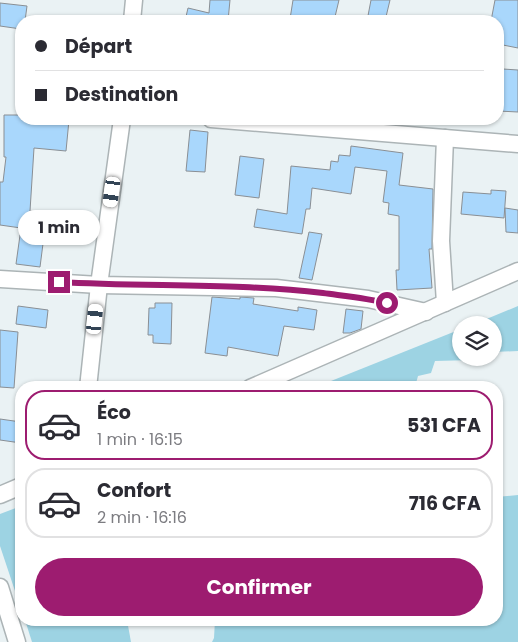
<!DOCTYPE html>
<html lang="fr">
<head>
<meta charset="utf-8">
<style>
  body { margin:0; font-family:Poppins,sans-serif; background:#f2f2f3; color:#2b2b33; height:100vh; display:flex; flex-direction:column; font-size:19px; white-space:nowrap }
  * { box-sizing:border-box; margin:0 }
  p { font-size:16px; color:#7c7c81 }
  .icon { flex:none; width:28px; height:28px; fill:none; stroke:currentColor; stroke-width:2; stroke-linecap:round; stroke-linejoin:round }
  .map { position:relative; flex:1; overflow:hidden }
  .details { position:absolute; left:15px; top:381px; width:488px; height:245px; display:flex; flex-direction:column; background:#fff; border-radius:20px; box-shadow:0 1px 4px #0004 }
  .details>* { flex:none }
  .top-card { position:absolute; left:15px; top:15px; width:489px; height:110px; border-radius:20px; box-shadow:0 1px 4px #0004; display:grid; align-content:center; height:110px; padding:0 20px; background:#fff }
  .controls { position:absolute; left:452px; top:316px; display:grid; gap:10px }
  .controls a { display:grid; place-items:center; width:50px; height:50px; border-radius:50%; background:#fff; box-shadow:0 1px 4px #0004; font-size:25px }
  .end { position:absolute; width:22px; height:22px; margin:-11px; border:6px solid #9d1c70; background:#fff; box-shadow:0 0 0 2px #fff }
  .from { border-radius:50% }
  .bubble { position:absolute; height:35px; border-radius:18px; background:#fff; box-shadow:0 1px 4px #0004; font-size:16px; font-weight:700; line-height:35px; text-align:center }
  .car { position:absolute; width:15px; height:30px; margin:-15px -8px; border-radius:6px; box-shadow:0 0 4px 1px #0007; background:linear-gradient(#fff 24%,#345 0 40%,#fff 0 76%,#345 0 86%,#fff 0) }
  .top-card b { display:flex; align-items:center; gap:18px; height:48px; font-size:19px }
  .top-card b+b { border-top:1px solid #e1e1e2 }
  .top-card i { width:12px; height:12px; background:#2b2b33 }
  ul { padding:9px 0 0; list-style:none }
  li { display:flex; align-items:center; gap:15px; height:70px; margin:0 10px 8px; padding:0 10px; border:2px solid #e1e1e2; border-radius:20px }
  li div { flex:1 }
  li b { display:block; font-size:19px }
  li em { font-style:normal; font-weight:700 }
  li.current { border-color:#9d1c70 }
  li>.icon { width:45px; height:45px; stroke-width:1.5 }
  .cta { display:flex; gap:10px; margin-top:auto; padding:10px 20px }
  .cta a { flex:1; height:58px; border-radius:30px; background:#9d1c70; color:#fff; font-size:20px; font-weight:700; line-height:58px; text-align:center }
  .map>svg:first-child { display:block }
</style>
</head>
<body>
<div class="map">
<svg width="518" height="642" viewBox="0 0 518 642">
  <rect width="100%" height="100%" fill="#eaf2f4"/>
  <!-- green -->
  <g fill="#9dd3e3">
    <path d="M518,306V351L494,352V325H472Z"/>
    <path d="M461,329V358H474L473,360L435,361L431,373L418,376L415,387H316Z"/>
    <path d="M518,495V642H212L214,638L215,620H496V497Z"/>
    <path d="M21,506V609L0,546V514Z"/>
    <path d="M25,620H127L131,642H32Z"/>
  </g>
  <!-- building -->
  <g fill="#a9d7fc" stroke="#8a8f94">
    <path d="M210,0H230L228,21H185L188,8L209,13Z"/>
    <path d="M293,0H339L334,21L313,17V21L290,19Z"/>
    <path d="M371,0H390L385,21H367Z"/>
    <path d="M495,0H518V48L498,44V21H491Z"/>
    <path d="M0,3L27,6L25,21H21V29L0,26Z"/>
    <path d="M503,69L518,70V112L498,111V96L501,97Z"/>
    <path d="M4,115H21V119L69,120L66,151L34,148L30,211L47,213L40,267L16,264L21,228L0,225V182H3L6,157H4Z"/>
    <path d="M190,130L208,132L205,172L186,171Z"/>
    <path d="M351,146L403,153L399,185L433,189L432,249H429L432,288L397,290L396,270H399V216L388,214L389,203L383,202L387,171L355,167L351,194L312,188L310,209H306L302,234L254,227L257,209L287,214L291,166L330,170L331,161L338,162L339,155L350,156Z"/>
    <path d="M240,156L264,159L259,198L235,195Z"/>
    <path d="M491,190L506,191L504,218L461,214L463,192L491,194Z"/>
    <path d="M505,208L518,210V233L506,232Z"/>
    <path d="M309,232L322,234L312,280L299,278Z"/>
    <path d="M212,297L240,299V297L254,298L253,304L298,311V307L317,310L314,330L284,326L278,356L228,347L227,356L205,353Z"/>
    <path d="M155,303H172L171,344L153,343V335H148L149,308H155Z"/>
    <path d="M18,306L48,310L46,328L16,324Z"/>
    <path d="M346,309L363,311L361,329L350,333H343Z"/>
    <path d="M0,330L18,332L14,388L0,387Z"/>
    <path d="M0,419L21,422V443L0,440Z"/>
  </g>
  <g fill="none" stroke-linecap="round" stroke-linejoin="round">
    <defs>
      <g id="street">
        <path d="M132,21L134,0"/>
        <path d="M211,119L518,144"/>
        <path d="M445,138L441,241L445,303"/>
        <path d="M0,279L99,285L276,288L368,299L426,312"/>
        <path d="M88,388L99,285L122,119"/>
        <path d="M250,388L518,271"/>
        <path d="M0,495L21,486"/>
        <path d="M0,587L17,642"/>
      </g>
    </defs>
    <!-- street casing -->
    <use href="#street" stroke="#acb4b6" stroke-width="19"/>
    <!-- street -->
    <use href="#street" stroke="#fff" stroke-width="16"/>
  </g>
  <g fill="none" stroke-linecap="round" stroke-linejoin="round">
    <!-- route -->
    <path stroke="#9d1c70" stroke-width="6" d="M59,282C147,287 236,283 323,293C345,296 366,298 387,303"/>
  </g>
</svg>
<div class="controls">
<a><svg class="icon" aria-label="layers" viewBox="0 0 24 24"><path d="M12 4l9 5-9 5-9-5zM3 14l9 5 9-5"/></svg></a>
</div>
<i class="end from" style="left:387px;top:303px"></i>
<i class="end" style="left:59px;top:282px"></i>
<div class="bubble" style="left:18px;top:210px;width:82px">1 min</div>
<i class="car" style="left:112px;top:192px;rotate:188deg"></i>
<i class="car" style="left:95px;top:319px;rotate:6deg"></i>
<div class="top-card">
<b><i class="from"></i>Départ</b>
<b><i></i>Destination</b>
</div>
<section class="details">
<ul>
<li class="current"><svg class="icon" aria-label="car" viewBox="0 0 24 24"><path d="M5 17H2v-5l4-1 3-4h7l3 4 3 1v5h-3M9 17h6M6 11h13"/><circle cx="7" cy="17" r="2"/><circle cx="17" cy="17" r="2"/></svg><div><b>Éco</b><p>1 min · 16:15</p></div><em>531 CFA</em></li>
<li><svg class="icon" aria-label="car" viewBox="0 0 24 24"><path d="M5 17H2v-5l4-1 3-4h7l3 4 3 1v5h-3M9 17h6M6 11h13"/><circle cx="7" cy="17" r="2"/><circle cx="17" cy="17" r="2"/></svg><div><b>Confort</b><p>2 min · 16:16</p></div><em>716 CFA</em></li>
</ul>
<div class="cta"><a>Confirmer</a></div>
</section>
</div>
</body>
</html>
